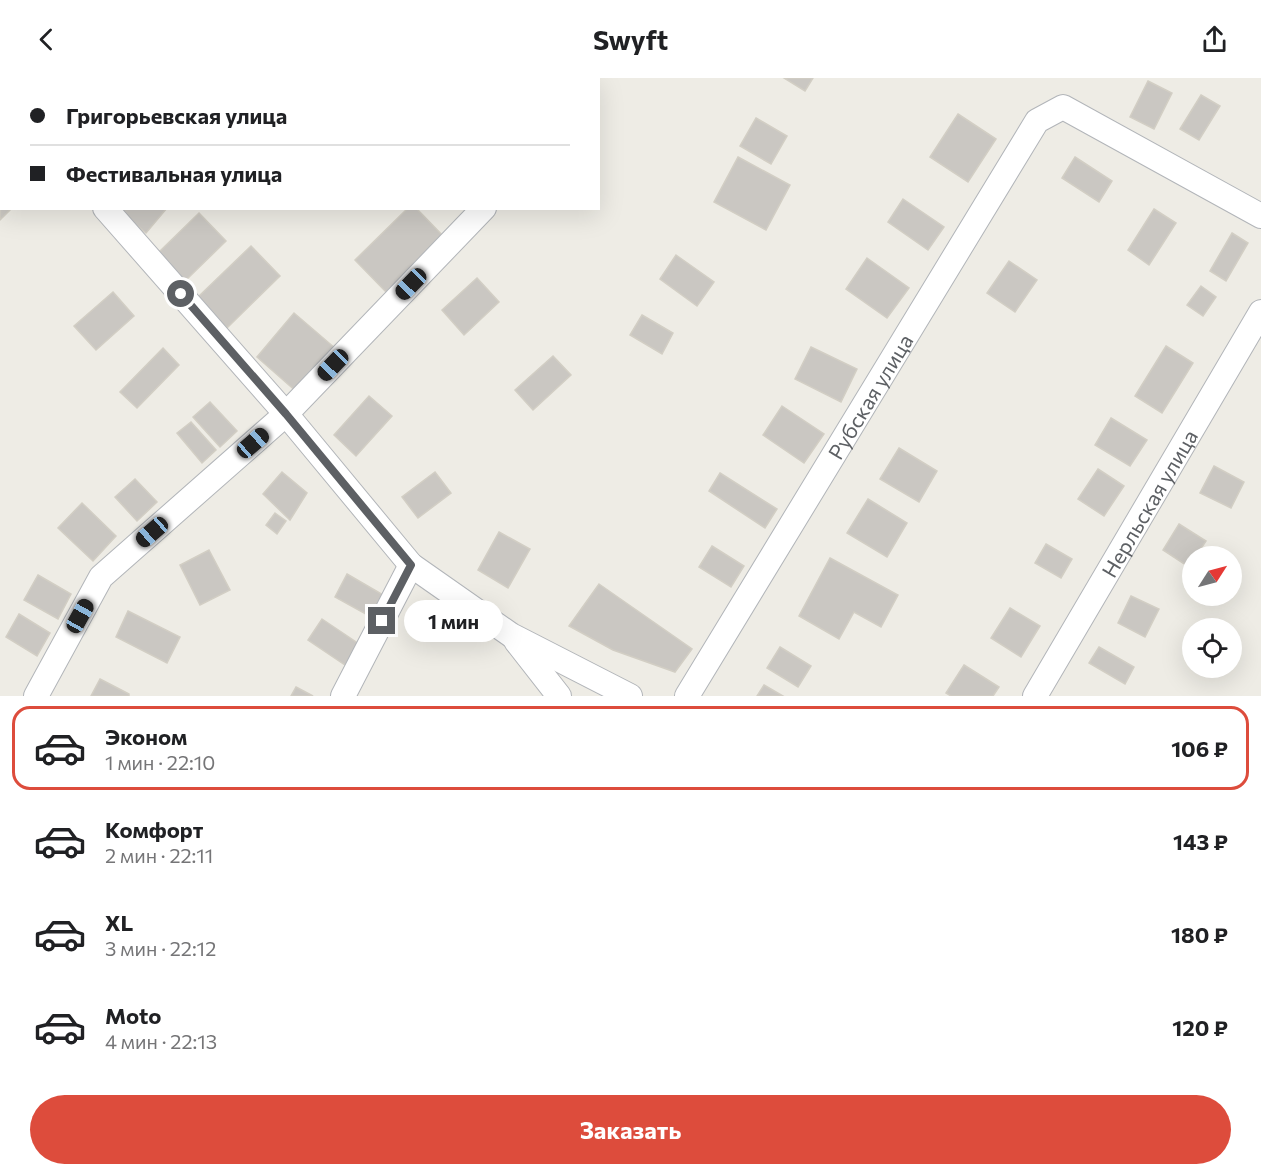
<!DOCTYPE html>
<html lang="ru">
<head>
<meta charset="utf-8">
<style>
  body { margin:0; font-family:Commissioner,sans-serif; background:#f2f2f2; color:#202124; height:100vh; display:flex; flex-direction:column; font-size:22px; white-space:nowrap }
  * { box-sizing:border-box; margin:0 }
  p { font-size:20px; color:#757577 }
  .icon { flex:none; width:33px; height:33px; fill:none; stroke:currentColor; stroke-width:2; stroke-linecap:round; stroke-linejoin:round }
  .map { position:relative; height:618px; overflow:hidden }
  .side { display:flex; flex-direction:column; background:#fff; flex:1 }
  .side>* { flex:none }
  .top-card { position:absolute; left:0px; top:0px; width:600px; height:132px; box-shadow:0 6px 24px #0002; display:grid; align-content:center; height:132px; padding:0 30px; background:#fff }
  .needle { width:39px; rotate:54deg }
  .buttons { position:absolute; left:1182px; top:468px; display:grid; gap:12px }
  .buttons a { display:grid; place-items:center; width:60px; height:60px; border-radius:50%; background:#fff; box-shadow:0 6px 24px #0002; font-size:30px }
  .end { position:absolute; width:27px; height:27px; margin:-14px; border:8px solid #5d6064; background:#fff; box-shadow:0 0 0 3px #fff }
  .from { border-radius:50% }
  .bubble { position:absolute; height:42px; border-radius:21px; background:#fff; box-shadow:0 6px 24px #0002; font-size:20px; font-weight:700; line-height:42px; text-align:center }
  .car { position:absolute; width:18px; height:36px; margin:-18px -9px; border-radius:8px; box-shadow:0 0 4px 2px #0007; background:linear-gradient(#222 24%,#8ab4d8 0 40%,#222 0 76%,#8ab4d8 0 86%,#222 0) }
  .top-card b { display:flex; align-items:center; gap:21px; height:57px; font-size:22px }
  .top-card b+b { border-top:2px solid #e0e0e0 }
  .top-card i { width:15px; height:15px; background:#202124 }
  ul { padding:10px 0 0; list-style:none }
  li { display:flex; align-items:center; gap:18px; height:84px; margin:0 12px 9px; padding:0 18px; border:3px solid transparent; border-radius:18px }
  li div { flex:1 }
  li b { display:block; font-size:22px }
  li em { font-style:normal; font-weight:700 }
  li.active { border-color:#dd4c3c }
  li>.icon { width:54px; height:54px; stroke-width:1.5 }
  .action { display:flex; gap:12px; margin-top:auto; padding:12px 30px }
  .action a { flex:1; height:69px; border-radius:36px; background:#dd4c3c; color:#fff; font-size:24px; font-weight:700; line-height:69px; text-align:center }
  header { display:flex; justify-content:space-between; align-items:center; height:78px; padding:0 30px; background:#fff; font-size:27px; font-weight:700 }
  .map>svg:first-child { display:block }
</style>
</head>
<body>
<header><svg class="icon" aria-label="back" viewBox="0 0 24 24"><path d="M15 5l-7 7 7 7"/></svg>Swyft<svg class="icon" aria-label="share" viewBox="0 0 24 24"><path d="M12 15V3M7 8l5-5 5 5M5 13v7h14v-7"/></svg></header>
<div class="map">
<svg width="1261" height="618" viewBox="0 0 1261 618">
  <rect width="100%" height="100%" fill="#eeece5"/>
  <!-- building -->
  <g fill="#cac7c2" stroke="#d2cec4" stroke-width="1.5">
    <path d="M21,0H57L56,2Z"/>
    <path d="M176,0H223L225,2H174Z"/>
    <path d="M784,0H813L805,13Z"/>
    <path d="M1148,3L1172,15L1154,51L1130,39Z"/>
    <path d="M1201,17L1220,28L1199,62L1180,51Z"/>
    <path d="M958,36L996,61L968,104L930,79Z"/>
    <path d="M756,40L787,58L771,86L740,68Z"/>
    <path d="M738,79L790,107L766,152L714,124Z"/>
    <path d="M1075,79L1112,103L1099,124L1062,100Z"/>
    <path d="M0,99L2,130H12L0,142Z"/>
    <path d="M903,121L944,149L928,172L888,144Z"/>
    <path d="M117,130H167L146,155Z"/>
    <path d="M408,130H416L446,161L388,216L355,182Z"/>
    <path d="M1154,131L1176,145L1149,187L1128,172Z"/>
    <path d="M199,135L226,163L185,203L158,175Z"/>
    <path d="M1232,155L1248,165L1226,203L1210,193Z"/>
    <path d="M251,168L280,198L227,250L198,219Z"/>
    <path d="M676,177L714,204L697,228L660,201Z"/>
    <path d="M867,180L909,210L887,240L846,211Z"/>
    <path d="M1009,183L1037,202L1015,234L987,215Z"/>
    <path d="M477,200L499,224L464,257L442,232Z"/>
    <path d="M1201,208L1216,219L1203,238L1187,227Z"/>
    <path d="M113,214L134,238L96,272L74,248Z"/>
    <path d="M294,235L336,271L298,315L257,279Z"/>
    <path d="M642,237L673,255L662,276L630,257Z"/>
    <path d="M1166,268L1193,285L1162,335L1135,318Z"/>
    <path d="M811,269L857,291L841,324L795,301Z"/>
    <path d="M163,270L179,287L137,330L120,314Z"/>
    <path d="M553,278L571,297L533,332L515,312Z"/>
    <path d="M369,318L392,338L356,378L334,357Z"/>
    <path d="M210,324L237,353L220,369L193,339Z"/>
    <path d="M782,328L824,356L804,385L763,357Z"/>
    <path d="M1111,340L1147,362L1130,388L1095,367Z"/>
    <path d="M191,344L216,372L202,385L177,355Z"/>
    <path d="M899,370L937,393L919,424L880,401Z"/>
    <path d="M1214,388L1244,404L1231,430L1200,415Z"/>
    <path d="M1098,391L1124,408L1104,438L1078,421Z"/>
    <path d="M282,394L307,415L290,442L263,416Z"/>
    <path d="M435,394L451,415L418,440L402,419Z"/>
    <path d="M720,395L777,431L765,450L709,413Z"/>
    <path d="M135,401L157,424L137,443L115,419Z"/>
    <path d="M868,421L907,445L887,479L847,455Z"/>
    <path d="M82,425L116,458L93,483L58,450Z"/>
    <path d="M275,435L286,443L277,456L266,447Z"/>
    <path d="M1179,446L1206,463L1196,478H1192L1189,489L1163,472Z"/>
    <path d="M499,454L530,471L508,510L478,492Z"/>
    <path d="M1046,466L1072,481L1061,500L1035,485Z"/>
    <path d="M712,468L744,488L731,509L699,489Z"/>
    <path d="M209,472L230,512L200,527L180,487Z"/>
    <path d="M830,480L898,517L881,549L854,534L839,561L799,538Z"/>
    <path d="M347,496L385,518L373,540L335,519Z"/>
    <path d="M38,497L71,516L58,541L24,522Z"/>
    <path d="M599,506L692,571L675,594L613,572L569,548Z"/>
    <path d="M1131,518L1159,531L1145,559L1118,545Z"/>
    <path d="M1010,530L1040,548L1021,579L991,560Z"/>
    <path d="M128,533L180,559L167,585L116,559Z"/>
    <path d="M19,536L50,555L37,578L6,559Z"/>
    <path d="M322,541L359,566L345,587L308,562Z"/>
    <path d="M780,569L811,588L798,609L767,590Z"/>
    <path d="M1099,569L1134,589L1125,606L1089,585Z"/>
    <path d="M964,587L999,609L993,618H951L946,615Z"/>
    <path d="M100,601L129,616V618H91Z"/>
    <path d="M764,607L783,618H757Z"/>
    <path d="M296,609L313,618H291Z"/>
  </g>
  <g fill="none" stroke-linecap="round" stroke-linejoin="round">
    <defs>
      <g id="minor">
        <path d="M519,2V0"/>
        <path d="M0,11L2,13"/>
        <path d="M105,130L286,336L411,487L511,557L630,618"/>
        <path d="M516,563L559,618"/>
        <path d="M36,618L101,499L286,336L484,130"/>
        <path d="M343,618L411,487"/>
        <path id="s1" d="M687,618L1037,43L1063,29L1261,138"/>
        <path id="s2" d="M1035,618L1261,234"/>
      </g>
    </defs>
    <!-- minor casing -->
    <use href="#minor" stroke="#b2b5b9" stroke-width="26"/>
    <!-- minor -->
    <use href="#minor" stroke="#fff" stroke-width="24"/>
  </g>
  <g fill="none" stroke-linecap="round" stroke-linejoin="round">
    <!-- route -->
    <path stroke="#5d6064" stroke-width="8" d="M181,216L286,336L411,487L382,543"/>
  </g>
  <g text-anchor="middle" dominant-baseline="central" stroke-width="5" stroke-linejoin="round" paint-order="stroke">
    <!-- street labels -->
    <g font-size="21" fill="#5d6064" stroke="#fff">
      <text stroke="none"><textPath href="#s1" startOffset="351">Рубская улица</textPath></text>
      <text stroke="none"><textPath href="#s2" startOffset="224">Нерльская улица</textPath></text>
    </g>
  </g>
</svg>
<div class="buttons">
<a><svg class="needle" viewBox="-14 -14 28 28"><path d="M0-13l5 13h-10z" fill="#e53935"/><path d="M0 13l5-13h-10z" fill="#757577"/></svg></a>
<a><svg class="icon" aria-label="locate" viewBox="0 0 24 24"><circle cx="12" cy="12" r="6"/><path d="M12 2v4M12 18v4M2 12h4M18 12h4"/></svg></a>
</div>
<i class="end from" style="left:181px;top:216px"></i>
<i class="end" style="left:382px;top:543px"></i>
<div class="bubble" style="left:404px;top:522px;width:99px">1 мин</div>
<i class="car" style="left:411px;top:206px;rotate:224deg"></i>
<i class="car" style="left:333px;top:287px;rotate:224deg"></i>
<i class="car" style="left:253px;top:365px;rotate:49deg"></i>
<i class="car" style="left:152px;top:454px;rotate:229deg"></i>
<i class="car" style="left:80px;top:538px;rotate:29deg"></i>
<div class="top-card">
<b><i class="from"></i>Григорьевская улица</b>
<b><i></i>Фестивальная улица</b>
</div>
</div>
<section class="side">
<ul>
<li class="active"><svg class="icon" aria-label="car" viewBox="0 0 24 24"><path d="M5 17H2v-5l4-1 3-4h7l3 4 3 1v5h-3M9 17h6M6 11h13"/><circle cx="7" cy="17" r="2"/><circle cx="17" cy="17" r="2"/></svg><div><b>Эконом</b><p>1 мин · 22:10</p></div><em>106 ₽</em></li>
<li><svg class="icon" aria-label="car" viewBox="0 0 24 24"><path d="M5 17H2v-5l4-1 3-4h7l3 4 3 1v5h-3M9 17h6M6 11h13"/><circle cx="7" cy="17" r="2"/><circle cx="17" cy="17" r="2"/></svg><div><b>Комфорт</b><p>2 мин · 22:11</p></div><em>143 ₽</em></li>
<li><svg class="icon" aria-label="car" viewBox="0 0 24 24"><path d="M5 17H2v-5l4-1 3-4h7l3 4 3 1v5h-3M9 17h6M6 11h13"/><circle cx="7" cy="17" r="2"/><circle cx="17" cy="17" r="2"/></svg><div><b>XL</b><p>3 мин · 22:12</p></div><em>180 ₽</em></li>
<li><svg class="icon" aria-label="car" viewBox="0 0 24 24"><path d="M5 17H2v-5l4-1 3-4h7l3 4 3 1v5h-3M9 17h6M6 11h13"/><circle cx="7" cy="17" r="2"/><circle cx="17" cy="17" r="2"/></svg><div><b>Moto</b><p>4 мин · 22:13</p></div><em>120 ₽</em></li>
</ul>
<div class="action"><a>Заказать</a></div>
</section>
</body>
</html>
